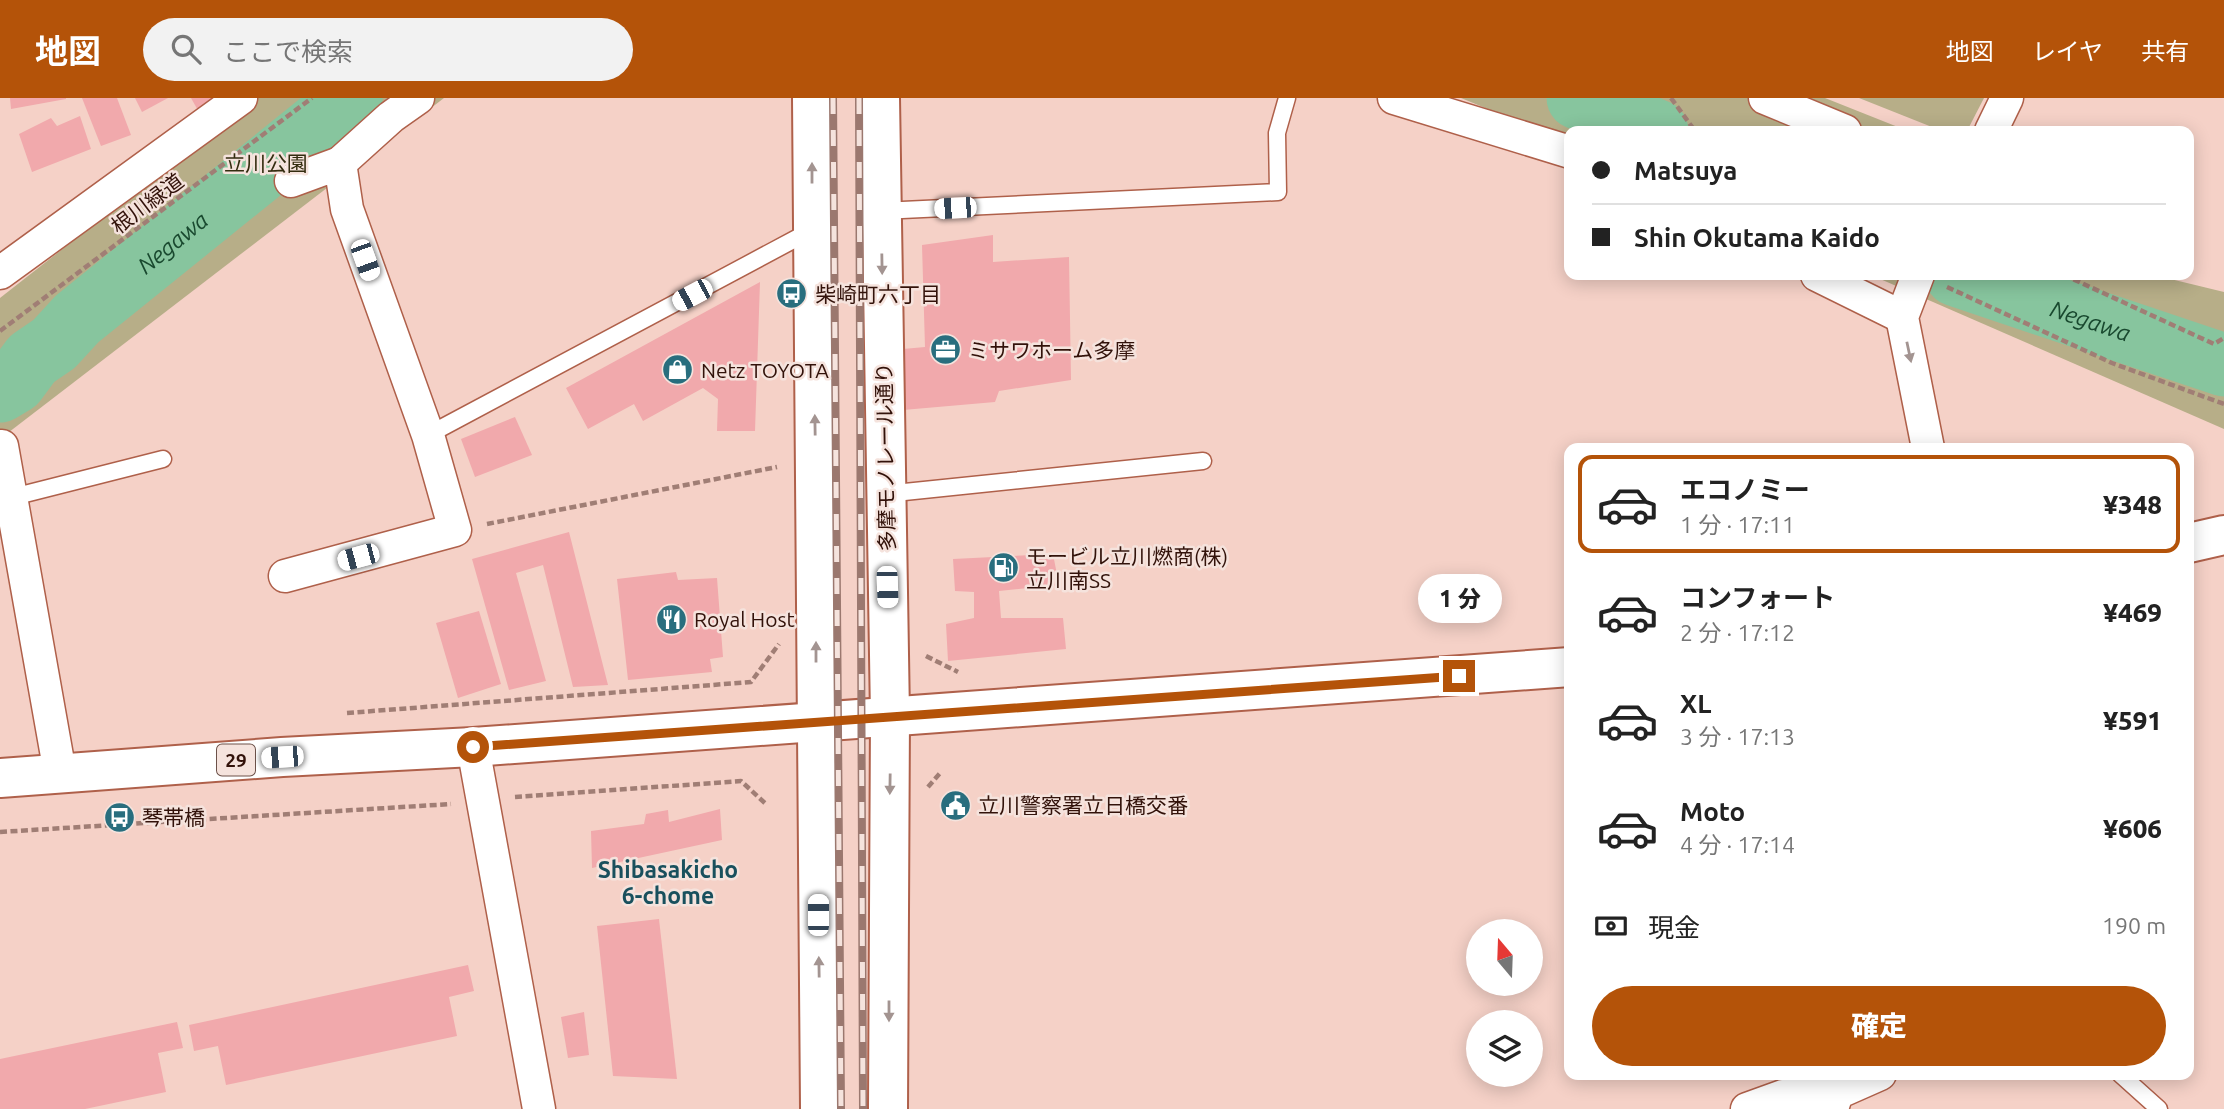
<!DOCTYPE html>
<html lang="ja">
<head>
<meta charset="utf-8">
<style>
  body { margin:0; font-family:Ubuntu,"Noto Sans JP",sans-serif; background:#f2f2f2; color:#222; height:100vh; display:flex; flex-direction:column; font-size:26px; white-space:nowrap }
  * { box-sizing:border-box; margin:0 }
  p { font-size:23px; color:#767676 }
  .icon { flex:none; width:38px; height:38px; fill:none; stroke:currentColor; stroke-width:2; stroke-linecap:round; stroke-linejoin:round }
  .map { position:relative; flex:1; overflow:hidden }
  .sheet { position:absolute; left:1564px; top:345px; width:630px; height:637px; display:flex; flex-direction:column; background:#fff; border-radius:14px; box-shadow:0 4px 18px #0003 }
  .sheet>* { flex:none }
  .hud { position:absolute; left:1564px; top:28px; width:630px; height:154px; border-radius:14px; box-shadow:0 4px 18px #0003; display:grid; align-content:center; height:154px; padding:0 28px; background:#fff }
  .needle { width:46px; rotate:341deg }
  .tools { position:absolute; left:1466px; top:821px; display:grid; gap:14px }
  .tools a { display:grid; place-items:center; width:77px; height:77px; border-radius:50%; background:#fff; box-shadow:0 4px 18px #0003; font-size:35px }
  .end { position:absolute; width:32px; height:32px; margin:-16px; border:9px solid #b45309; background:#fff; box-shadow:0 0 0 4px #fff }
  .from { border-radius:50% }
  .bubble { position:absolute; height:49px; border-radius:24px; background:#fff; box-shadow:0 4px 18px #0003; font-size:23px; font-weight:800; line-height:49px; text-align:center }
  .car { position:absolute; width:21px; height:42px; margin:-21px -10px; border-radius:9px; box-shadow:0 0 5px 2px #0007; background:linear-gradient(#fff 24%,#345 0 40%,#fff 0 76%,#345 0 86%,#fff 0) }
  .hud b { display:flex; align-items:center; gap:24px; height:66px; font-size:26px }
  .hud b+b { border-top:2px solid #e0e0e0 }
  .hud i { width:18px; height:18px; background:#222 }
  ul { padding:12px 0 0; list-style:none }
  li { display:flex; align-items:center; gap:21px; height:98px; margin:0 14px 10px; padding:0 14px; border:4px solid transparent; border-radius:14px }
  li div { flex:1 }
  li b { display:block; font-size:26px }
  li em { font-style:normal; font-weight:800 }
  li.on { border-color:#b45309 }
  li>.icon { width:63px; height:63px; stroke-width:1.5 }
  .pay { display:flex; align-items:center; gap:18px; height:77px; padding:0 28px; font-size:26px }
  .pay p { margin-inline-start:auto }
  .primary-button { display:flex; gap:14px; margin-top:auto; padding:14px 28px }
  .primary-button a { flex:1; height:80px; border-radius:42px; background:#b45309; color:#fff; font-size:28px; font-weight:800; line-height:80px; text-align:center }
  header { display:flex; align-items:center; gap:42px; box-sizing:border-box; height:98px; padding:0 35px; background:#b45309; color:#fff }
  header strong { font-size:33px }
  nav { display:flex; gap:38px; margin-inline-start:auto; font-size:24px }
  .search { width:490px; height:63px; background:#f2f2f2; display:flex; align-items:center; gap:18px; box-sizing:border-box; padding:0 24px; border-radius:38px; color:#767676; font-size:26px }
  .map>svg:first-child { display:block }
</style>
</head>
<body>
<header>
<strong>地図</strong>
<div class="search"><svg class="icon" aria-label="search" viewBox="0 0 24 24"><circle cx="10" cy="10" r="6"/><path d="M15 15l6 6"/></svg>ここで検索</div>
<nav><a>地図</a><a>レイヤ</a><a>共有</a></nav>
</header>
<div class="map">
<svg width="2224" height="1011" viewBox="0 0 2224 1011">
  <rect width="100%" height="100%" fill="#f5d1c7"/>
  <!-- green -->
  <g fill="#b7ae88">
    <path d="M255,0H444L0,341V200Z"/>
    <path d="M1461,0H1825L1908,33H1570V45Z"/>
    <path d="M1859,0H1984L1967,33H1942Z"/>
    <path d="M1871,177H2154L2224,194V331Z"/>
  </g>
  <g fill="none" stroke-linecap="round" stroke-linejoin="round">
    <!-- river -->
    <g stroke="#87c59e" stroke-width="63">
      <path d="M1578,0L1657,33"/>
      <path id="s1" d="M1956,177L2224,267"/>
      <path id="s2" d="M0,293L15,284L32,261L54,246L77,221L351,0"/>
    </g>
  </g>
  <!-- building -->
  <g fill="#f1a9ac">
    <path d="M10,0H66V1L11,11Z"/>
    <path d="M82,0H117L131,37L101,48Z"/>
    <path d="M135,0H168L142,14Z"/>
    <path d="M191,0H222L200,16Z"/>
    <path d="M80,18L91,51L32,74L19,36L51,20L57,28Z"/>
    <path d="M993,137V164L1069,159L1071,282L999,293L995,304L903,312V251L925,249L922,147Z"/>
    <path d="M760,184L755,333H717L718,301L703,290L643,323L634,306L588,331L566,290Z"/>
    <path d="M515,319L532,357L475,379L461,341Z"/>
    <path d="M569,434L608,587L573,589L543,467L516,475L546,583L509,592L472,461Z"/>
    <path d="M1053,456L1059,487L999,493L1001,520H1063L1066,551L948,563L946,526L974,520V494L955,493L953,461Z"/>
    <path d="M676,474L678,482L717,480L723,559L710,561L712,574L628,582L617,481Z"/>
    <path d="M479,513L501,586L458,600L436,525Z"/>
    <path d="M720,711L722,742L592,770L591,733L644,726L646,716L668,712L669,724Z"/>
    <path d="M659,821L677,981L613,978L597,828Z"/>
    <path d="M468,867L474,893L449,899L457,938L226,987L218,948L194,953L189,927Z"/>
    <path d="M584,914L589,957L568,960L561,919Z"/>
    <path d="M177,924L183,950L158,955L166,994L85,1011H0V961Z"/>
  </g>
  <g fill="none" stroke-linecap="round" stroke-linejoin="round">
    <defs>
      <g id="lane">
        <path d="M881,113L1278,94L1277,35L1287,0"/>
        <path d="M428,337L812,132"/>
        <path d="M885,396L1203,363"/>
        <path d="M9,400L163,361"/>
        <path d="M2120,976L2159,1011"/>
      </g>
      <g id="street">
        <path d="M1394,0L1570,54"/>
        <path d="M1765,0L1845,33"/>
        <path d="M1991,33L2007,0"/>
        <path d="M340,65L391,19L418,0"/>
        <path d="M0,175L241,0"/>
        <path d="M1817,177L1902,219"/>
        <path d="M1918,177L1902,219L1928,350"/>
        <path d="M2,348L60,675"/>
        <path d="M285,478L455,432L428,337L347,111L340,65L291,83"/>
        <path d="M473,649L539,1011"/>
        <path d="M1747,1011L1783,998L1837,995"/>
        <path d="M1832,1011L1837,995L1880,976"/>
      </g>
      <g id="secondary">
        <path d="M812,0L820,1011"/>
        <path d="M880,0L890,618L888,1011"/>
      </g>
      <g id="primary">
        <path d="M2189,445L2224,437"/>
        <path d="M0,680L282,659L473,649L1570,569"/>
      </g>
    </defs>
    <!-- lane casing -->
    <use href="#lane" stroke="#af604a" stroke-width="19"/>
    <!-- street casing -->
    <use href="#street" stroke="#af604a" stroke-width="35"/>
    <!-- secondary casing -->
    <use href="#secondary" stroke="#af604a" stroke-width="42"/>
    <!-- primary casing -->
    <use href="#primary" stroke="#af604a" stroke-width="42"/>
    <!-- path -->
    <g stroke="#a07e75" stroke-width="4.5" stroke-dasharray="7 3.5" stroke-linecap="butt">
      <path d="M1671,0L1695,33"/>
      <path d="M2064,177L2214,246L2224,240"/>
      <path d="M1947,189L2112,265L2224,306"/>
      <path d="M0,233L312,0"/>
      <path d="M487,426L777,369"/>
      <path d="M926,558L958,574"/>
      <path d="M347,615L751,584L779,546"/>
      <path d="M928,689L941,674"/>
      <path d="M515,699L741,683L767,707"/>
      <path d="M0,734L451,706"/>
    </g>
    <!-- lane -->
    <use href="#lane" stroke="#fff" stroke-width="16"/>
    <!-- street -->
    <use href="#street" stroke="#fff" stroke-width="32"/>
    <!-- secondary -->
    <use href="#secondary" stroke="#fff" stroke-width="38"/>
    <!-- primary -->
    <use href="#primary" stroke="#fff" stroke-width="38"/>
    <defs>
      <g id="rail">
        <path d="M833,0L841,1011"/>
        <path d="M859,0L863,1011"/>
      </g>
    </defs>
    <!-- rail casing -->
    <use href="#rail" stroke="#9b786f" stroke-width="8"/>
    <!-- rail -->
    <use href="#rail" stroke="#f5e3dd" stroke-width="5" stroke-dasharray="16" stroke-linecap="butt"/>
  </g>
  <!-- one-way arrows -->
  <defs><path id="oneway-solid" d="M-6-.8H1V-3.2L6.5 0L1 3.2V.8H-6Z" transform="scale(1.75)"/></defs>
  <g fill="#a39491">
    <use href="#oneway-solid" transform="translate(812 75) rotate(-90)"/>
    <use href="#oneway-solid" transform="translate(882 166) rotate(89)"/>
    <use href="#oneway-solid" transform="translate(1909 254) rotate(78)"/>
    <use href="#oneway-solid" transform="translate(815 327) rotate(-91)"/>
    <use href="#oneway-solid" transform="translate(816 554) rotate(-90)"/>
    <use href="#oneway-solid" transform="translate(890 686) rotate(91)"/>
    <use href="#oneway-solid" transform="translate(819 869) rotate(-91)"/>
    <use href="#oneway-solid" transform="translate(889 913) rotate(90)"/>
  </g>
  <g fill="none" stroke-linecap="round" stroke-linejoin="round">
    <!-- route -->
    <path stroke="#b45309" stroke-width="9" d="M473,649L1459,578"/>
  </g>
  <!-- icons -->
  <defs>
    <symbol id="bus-disc" viewBox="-11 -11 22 22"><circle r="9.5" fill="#296e7e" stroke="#f5e3dd"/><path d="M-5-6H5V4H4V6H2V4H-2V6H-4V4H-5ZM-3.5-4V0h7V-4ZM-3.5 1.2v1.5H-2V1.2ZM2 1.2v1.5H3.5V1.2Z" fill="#fff"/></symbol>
    <symbol id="office-disc" viewBox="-11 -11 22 22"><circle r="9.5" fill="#296e7e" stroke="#f5e3dd"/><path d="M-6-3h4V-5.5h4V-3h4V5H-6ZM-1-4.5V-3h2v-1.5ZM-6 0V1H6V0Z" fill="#fff"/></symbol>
    <symbol id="shop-disc" viewBox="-11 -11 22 22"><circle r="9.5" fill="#296e7e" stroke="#f5e3dd"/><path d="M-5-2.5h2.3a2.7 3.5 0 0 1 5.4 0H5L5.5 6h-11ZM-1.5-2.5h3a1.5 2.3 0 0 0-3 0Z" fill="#fff"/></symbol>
    <symbol id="fuel-disc" viewBox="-11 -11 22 22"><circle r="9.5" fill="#296e7e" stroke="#f5e3dd"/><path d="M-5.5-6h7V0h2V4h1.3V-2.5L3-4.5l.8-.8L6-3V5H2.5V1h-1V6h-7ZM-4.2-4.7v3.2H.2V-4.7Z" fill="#fff"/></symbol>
    <symbol id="restaurant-disc" viewBox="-11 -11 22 22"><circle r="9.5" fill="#296e7e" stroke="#f5e3dd"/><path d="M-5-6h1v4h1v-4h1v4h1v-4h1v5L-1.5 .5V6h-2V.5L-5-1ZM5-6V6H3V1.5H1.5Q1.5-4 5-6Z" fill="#fff"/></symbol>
    <symbol id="civic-disc" viewBox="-11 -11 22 22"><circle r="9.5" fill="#296e7e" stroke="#f5e3dd"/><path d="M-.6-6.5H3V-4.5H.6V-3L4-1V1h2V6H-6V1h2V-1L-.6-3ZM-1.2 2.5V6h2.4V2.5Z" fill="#fff"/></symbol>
  </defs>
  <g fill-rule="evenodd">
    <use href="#bus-disc" x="774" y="178" width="35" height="35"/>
    <use href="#office-disc" x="928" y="234" width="35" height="35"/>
    <use href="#shop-disc" x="660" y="254" width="35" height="35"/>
    <use href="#fuel-disc" x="986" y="452" width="35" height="35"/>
    <use href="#restaurant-disc" x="654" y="504" width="35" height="35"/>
    <use href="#civic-disc" x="938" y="690" width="35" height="35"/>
    <use href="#bus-disc" x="102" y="702" width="35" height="35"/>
  </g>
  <g text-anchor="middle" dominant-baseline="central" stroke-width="5" stroke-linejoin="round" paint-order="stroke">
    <!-- shield labels -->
    <rect fill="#f5e3dd" stroke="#6c5149" stroke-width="2" x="217" y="646.5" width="38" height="31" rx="5"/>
    <g font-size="19" font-weight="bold" fill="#32120a">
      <text x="236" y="662">29</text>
    </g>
    <!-- park labels -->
    <g font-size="21" fill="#332c0f" stroke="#f5e3dd">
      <text x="266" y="65">立川公園</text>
    </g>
    <!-- street labels -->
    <g font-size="21" fill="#32120a" stroke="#f5e3dd">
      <text transform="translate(147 105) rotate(-37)">根川緑道</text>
      <text transform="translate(885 359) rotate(-91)">多摩モノレール通り</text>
    </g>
    <!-- poi labels -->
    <g font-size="21" fill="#32120a" stroke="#f5e3dd" text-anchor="start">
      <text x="815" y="196">柴崎町六丁目</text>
      <text x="968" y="252">ミサワホーム多摩</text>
      <text x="701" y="272">Netz TOYOTA</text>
      <text x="1026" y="458">モービル立川燃商(株)<tspan x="1026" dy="24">立川南SS</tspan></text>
      <text x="694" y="521">Royal Host</text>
      <text x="978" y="707">立川警察署立日橋交番</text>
      <text x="142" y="719">琴帯橋</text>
    </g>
    <!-- water labels -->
    <g font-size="23" font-style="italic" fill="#19492f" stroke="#f5e3dd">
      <text stroke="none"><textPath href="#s2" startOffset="229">Negawa</textPath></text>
      <text stroke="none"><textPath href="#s1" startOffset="142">Negawa</textPath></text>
    </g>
    <!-- neighbourhood labels -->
    <g font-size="23" font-weight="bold" fill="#19505d" stroke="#f5e3dd">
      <text x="668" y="771">Shibasakicho<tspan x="668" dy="26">6-chome</tspan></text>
    </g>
  </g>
</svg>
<div class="tools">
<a><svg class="needle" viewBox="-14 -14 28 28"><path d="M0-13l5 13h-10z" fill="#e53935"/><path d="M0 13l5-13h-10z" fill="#767676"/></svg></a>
<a><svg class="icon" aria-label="layers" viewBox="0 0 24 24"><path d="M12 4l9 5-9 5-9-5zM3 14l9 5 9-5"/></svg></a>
</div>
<i class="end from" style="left:473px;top:649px"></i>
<i class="end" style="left:1459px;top:578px"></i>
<div class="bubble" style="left:1418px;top:476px;width:84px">1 分</div>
<i class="car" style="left:955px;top:110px;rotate:267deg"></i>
<i class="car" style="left:365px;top:162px;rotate:160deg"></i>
<i class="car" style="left:692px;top:197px;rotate:242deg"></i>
<i class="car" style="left:358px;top:459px;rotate:255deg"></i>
<i class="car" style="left:887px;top:489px;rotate:178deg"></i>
<i class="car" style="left:282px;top:659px;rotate:266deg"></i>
<i class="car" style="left:818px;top:817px;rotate:0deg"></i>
<div class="hud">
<b><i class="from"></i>Matsuya</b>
<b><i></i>Shin Okutama Kaido</b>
</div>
<section class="sheet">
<ul>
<li class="on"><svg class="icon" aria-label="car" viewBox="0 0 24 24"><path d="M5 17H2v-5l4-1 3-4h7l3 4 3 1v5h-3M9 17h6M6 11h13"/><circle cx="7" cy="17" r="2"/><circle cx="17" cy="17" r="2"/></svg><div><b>エコノミー</b><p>1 分 · 17:11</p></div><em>¥348</em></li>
<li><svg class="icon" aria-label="car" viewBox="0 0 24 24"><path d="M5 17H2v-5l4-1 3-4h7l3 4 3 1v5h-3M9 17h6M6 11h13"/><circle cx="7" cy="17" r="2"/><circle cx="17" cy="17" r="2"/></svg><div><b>コンフォート</b><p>2 分 · 17:12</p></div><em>¥469</em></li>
<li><svg class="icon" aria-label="car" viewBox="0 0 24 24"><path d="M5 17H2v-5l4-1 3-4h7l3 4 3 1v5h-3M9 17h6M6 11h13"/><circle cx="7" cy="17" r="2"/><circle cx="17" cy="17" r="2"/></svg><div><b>XL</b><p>3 分 · 17:13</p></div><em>¥591</em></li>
<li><svg class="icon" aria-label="car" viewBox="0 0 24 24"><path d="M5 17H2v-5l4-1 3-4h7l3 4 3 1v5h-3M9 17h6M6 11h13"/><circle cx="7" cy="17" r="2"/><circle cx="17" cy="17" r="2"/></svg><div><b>Moto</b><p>4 分 · 17:14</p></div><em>¥606</em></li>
</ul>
<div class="pay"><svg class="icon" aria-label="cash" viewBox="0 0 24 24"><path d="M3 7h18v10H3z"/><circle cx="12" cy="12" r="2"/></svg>現金<p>190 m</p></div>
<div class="primary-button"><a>確定</a></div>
</section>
</div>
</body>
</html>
